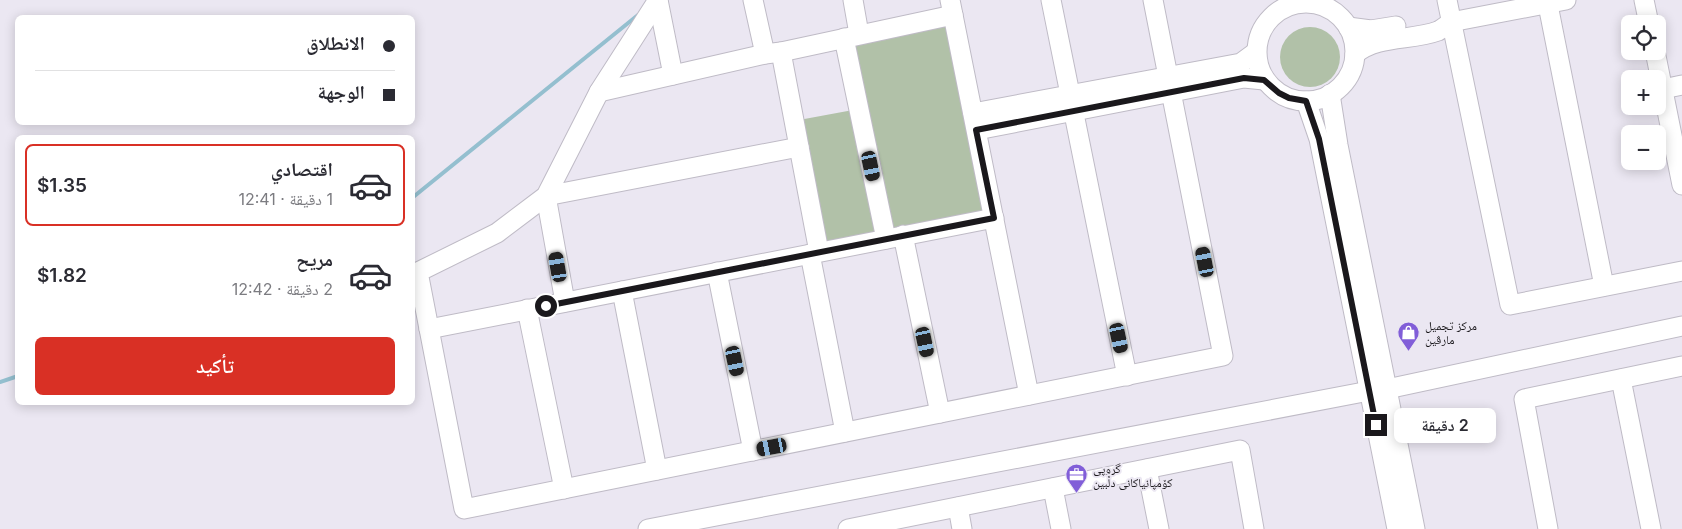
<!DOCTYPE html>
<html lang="ar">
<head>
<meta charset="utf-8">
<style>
  body { margin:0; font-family:Inter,"Noto Naskh Arabic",sans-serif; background:#f7f7f7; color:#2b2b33; direction:rtl; height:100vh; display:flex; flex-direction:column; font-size:19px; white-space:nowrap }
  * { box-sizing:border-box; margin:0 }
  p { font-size:16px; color:#7c7c81 }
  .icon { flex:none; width:28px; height:28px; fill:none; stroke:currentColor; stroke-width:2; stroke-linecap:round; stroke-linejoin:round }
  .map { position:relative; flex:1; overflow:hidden; direction:ltr }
  .side { position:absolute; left:15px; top:135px; width:400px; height:270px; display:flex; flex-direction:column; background:#fff; border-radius:8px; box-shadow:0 2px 12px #0003; direction:rtl }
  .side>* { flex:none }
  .top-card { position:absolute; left:15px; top:15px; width:400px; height:110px; border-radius:8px; box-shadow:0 2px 12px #0003; direction:rtl; display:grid; align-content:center; height:110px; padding:0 20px; background:#fff }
  .buttons { position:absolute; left:1621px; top:15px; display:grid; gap:10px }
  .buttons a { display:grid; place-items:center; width:45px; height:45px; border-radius:8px; background:#fff; box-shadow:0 2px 12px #0003; font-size:25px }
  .end { position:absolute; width:22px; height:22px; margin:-11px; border:6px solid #1a181c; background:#fff; box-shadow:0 0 0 2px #fff }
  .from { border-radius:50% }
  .bubble { position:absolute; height:35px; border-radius:8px; background:#fff; box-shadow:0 2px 12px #0003; font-size:16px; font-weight:600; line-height:35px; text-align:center; direction:rtl }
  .car { position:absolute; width:15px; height:30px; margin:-15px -8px; border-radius:6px; box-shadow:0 0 4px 1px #0007; background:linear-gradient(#222 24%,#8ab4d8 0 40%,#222 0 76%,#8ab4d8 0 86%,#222 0) }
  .top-card b { display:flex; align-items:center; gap:18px; height:48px; font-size:19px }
  .top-card b+b { border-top:1px solid #e1e1e2 }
  .top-card i { width:12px; height:12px; background:#2b2b33 }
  ul { padding:9px 0 0; list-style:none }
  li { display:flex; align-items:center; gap:15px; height:82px; margin:0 10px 8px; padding:0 10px; border:2px solid transparent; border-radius:8px }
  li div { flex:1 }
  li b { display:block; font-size:19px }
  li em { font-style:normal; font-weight:600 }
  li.active { border-color:#d93025 }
  li>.icon { width:45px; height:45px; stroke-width:1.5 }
  .cta { display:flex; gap:10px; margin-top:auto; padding:10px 20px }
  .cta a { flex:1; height:58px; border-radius:8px; background:#d93025; color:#fff; font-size:20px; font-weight:600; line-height:58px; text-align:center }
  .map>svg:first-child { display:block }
</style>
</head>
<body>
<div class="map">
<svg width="1682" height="529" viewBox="0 0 1682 529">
  <rect width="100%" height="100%" fill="#ebe7f2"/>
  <!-- green -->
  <g fill="#b1c1a8">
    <path d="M948,22L987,213L890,232L851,41Z"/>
    <circle cx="1310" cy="57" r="30"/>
    <path d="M853,110L879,234L823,245L799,120Z"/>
  </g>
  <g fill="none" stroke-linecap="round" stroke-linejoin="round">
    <!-- stream -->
    <g stroke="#94bfcf" stroke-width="4">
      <path d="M412,198L638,15"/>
      <path d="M0,382L18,376"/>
    </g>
    <defs>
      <g id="minor">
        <path d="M658,0L599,92L546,196L497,233L418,272L464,509L1223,356L1153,0"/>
        <path d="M658,0L673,75"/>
        <path d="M753,0L765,54"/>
        <path d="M853,0L859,34"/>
        <path d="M950,0L1029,395"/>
        <path d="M1051,0L1127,376"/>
        <path d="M1447,0L1510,305L1682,271"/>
        <path d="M1547,0L1604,286"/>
        <path d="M1644,0L1649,24"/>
        <circle cx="1306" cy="52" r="49"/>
        <path d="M1348,27L1371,30L1396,26"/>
        <path d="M844,38L886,239"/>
        <path d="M1655,51L1682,185"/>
        <path d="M781,52L819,252"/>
        <path d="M1355,54C1378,35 1411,41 1438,31C1442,29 1447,25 1451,22L1566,0"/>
        <path d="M1663,89L1682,85"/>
        <path d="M599,92L765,54L781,52L953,15"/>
        <path d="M1330,94L1338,145L1415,529"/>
        <path d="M1306,101L1319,139L1397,529"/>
        <path d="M973,113L1241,63L1256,52"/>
        <path d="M977,130L1244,78L1264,80"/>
        <path d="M903,235L940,413"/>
        <path d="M810,254L845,432"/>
        <path d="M717,272L753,451"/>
        <path d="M622,291L657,470"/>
        <path d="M565,302L546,196L799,147"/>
        <path d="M527,309L564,489"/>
        <path d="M429,329L994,218"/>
        <path d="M1621,379L1651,529"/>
        <path d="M1387,389L1682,326"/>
        <path d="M1147,469L1159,529"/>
        <path d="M1053,488L1061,529"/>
        <path d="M958,507L962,529"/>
        <path d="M648,529L1369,391"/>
        <path d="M848,529L1240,450L1254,529"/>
        <path d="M1548,529L1524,399L1682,366"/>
      </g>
    </defs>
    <!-- minor casing -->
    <use href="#minor" stroke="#bfbbc6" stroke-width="21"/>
    <!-- minor -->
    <use href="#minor" stroke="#fff" stroke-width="19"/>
  </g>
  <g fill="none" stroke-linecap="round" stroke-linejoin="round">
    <!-- route -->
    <path stroke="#1a181c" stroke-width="6" d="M546,306L994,218L976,130L1244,78L1264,80L1279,93L1289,98L1306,101L1319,139L1376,425"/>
  </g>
  <!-- icons -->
  <defs>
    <symbol id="shop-pin" viewBox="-11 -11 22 30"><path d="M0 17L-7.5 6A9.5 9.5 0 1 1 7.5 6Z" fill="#815ed8" stroke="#ebe7f2"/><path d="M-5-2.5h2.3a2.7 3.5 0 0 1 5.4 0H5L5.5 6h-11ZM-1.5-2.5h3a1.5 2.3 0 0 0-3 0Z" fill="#fff"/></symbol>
    <symbol id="office-pin" viewBox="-11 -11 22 30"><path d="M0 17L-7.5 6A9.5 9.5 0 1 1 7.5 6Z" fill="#815ed8" stroke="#ebe7f2"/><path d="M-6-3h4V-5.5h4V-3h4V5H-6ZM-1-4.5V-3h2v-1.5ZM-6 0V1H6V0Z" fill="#fff"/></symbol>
  </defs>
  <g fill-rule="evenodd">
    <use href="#shop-pin" x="1396" y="320" width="25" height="34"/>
    <use href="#office-pin" x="1064" y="462" width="25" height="34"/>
  </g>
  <g text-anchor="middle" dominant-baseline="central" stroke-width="4" stroke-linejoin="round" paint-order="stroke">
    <!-- poi labels -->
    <g font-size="12" fill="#1a181c" stroke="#ebe7f2" text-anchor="start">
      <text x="1425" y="325">مركز تجميل<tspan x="1425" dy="14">مارڤین</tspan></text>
      <text x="1093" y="468">گروپی<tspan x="1093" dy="14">کۆمپانیاکانی دڵبین</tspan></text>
    </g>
  </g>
</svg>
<div class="buttons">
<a><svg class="icon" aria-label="locate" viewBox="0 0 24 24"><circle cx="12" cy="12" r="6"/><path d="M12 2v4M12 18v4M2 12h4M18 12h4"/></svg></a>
<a>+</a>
<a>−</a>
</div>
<i class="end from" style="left:546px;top:306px"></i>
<i class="end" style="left:1376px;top:425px"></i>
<div class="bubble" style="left:1394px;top:408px;width:102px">2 دقيقة</div>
<i class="car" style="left:871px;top:166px;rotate:168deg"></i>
<i class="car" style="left:1205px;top:262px;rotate:349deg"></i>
<i class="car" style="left:558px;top:267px;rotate:350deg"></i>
<i class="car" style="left:1119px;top:338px;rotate:168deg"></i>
<i class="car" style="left:925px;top:342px;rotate:168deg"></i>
<i class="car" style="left:735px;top:361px;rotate:168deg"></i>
<i class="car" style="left:772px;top:447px;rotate:259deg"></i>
<div class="top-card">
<b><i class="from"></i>الانطلاق</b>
<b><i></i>الوجهة</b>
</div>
<section class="side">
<ul>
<li class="active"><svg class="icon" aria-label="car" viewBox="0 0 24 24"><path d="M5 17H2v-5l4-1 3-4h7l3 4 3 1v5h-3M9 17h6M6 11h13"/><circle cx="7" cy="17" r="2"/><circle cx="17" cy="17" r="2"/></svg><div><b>اقتصادي</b><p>1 دقيقة · 12:41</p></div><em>$1.35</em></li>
<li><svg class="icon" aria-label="car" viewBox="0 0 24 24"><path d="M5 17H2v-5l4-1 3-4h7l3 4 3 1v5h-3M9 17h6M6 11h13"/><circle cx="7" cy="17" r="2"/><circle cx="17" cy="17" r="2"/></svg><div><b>مريح</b><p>2 دقيقة · 12:42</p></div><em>$1.82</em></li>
</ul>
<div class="cta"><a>تأكيد</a></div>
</section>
</div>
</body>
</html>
